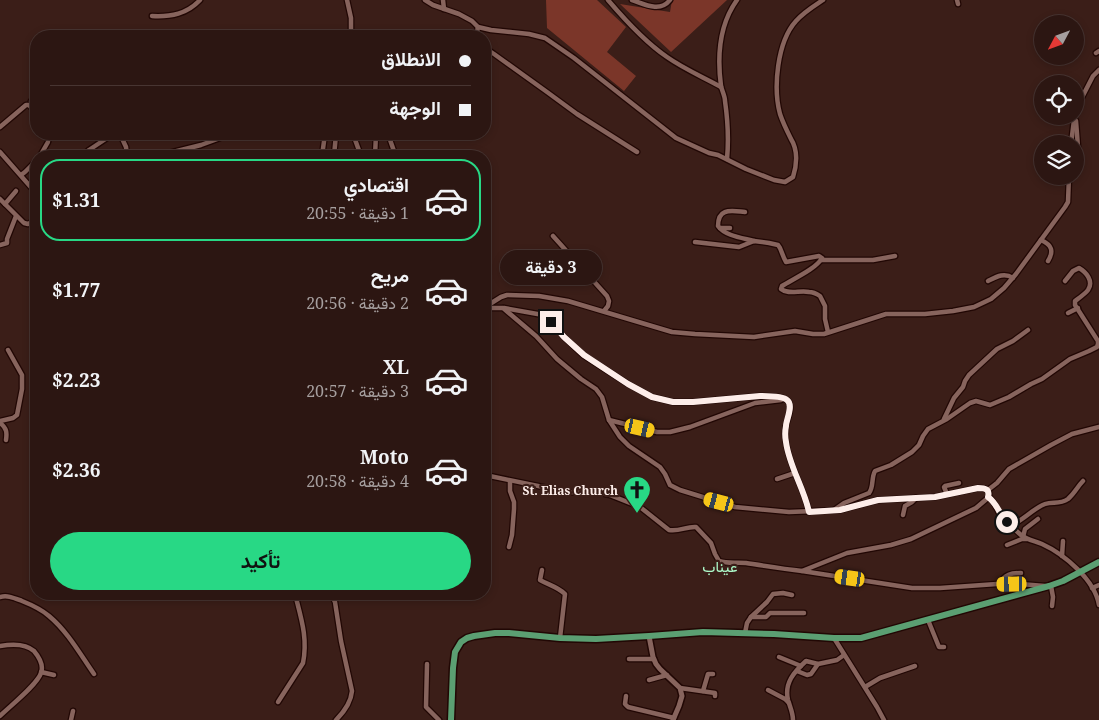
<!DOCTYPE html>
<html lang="ar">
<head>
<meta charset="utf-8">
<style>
  body { margin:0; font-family:"Noto Serif",Vazirmatn,serif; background:#382320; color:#f1f3f6; direction:rtl; height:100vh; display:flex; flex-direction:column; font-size:19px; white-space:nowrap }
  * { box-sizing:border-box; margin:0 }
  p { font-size:16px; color:#a69f9f }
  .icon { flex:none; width:28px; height:28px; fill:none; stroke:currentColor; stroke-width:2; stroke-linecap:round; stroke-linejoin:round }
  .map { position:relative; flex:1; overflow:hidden; direction:ltr }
  .side { position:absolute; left:30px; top:150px; width:461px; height:450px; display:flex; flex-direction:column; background:#2c1612; border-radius:20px; box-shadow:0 2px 8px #0003,0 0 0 1px #483532; direction:rtl }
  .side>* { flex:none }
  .hud { position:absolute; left:30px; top:30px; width:461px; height:110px; border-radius:20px; box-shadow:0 2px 8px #0003,0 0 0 1px #483532; direction:rtl; display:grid; align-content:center; height:110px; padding:0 20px; background:#2c1612 }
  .needle { width:32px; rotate:229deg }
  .buttons { position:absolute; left:1034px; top:15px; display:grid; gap:10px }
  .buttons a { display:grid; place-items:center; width:50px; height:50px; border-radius:50%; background:#2c1612; box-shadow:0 2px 8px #0003,0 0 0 1px #483532; font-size:25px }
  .end { position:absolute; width:22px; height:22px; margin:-11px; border:6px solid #fdede9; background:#111; box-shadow:0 0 0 2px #111 }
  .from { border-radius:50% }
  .bubble { position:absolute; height:35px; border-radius:18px; background:#2c1612; box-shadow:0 2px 8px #0003,0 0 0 1px #483532; font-size:16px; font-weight:700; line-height:35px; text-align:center; direction:rtl }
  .car { position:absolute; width:15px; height:30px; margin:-15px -8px; border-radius:6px; box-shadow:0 0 4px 1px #0007; background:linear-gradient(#f5c518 24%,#345 0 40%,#f5c518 0 76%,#345 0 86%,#f5c518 0) }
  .hud b { display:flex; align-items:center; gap:18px; height:48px; font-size:19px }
  .hud b+b { border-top:1px solid #483532 }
  .hud i { width:12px; height:12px; background:#f1f3f6 }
  ul { padding:9px 0 0; list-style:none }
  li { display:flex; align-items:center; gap:15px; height:82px; margin:0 10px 8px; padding:0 10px; border:2px solid transparent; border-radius:20px }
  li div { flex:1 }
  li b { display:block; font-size:19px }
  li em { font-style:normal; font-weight:700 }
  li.selected { border-color:#28d885 }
  li>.icon { width:45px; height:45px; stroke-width:1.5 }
  .action { display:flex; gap:10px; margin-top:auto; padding:10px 20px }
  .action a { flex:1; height:58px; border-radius:30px; background:#28d885; color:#111; font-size:20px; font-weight:700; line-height:58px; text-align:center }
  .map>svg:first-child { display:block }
</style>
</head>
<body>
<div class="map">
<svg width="1099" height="720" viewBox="0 0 1099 720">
  <rect width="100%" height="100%" fill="#3b1e18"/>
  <!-- forest -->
  <g fill="#7b3629">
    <path d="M546,0H597L626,27L607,52L636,76L624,91L547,28Z"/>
    <path d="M672,0H727L671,52L620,4L670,12Z"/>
  </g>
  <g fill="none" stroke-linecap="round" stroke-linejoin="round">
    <defs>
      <g id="minor">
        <path d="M347,0L351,18V36"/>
        <path d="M425,0L433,5L459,14L472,21L478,27L491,30L529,34L545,38L574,58L676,138L709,153L718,155L746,169L774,180L785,182L793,177C797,165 798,150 791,139C787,131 783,123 780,114C773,88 777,42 796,21C804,12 814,6 823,0"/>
        <path d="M443,0L444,9"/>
        <path d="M608,0C625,20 645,42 667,57C684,69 703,77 721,87"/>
        <path d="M632,0C644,4 660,13 670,0"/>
        <path d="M957,0L958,4"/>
        <path d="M152,16C171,17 187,14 200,0"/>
        <path d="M476,36L478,27"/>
        <path d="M485,50H488L494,54L547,92L577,114L637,152"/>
        <path d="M1096,53L1099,51"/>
        <path d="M31,101L36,104"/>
        <path d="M1075,111L1093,76L1099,70"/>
        <path d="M1072,116L1076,121L1078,147"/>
        <path d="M0,127L26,105H29L36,113"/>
        <path d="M120,134L126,147L127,156"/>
        <path d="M353,134L361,156"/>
        <path d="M388,134L395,154"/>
        <path d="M1071,144L1074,120"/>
        <path d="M0,152L36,193"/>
        <path d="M40,156L48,142"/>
        <path d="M82,156L89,150L113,134"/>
        <path d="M157,156L201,145L231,134"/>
        <path d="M322,156L325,134"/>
        <path d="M334,156L336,134"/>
        <path d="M375,156L376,134"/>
        <path d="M727,159C729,138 728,122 725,101C725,96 722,91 721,86C717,56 719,25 737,0"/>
        <path d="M21,175L25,172L36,161"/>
        <path d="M0,199L24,223L28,224L36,220"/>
        <path d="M5,204L16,191"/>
        <path d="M745,212C732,211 718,207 718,226C725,236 743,238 754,241"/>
        <path d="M720,228H730"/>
        <path d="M553,236L607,296L609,301L608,306L604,311"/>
        <path d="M1041,240C1052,245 1054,251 1048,261"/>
        <path d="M695,242L739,247L754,241L769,243L778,245L780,248L784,258L786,262L819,256L822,258C816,269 793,279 782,286L781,289C788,295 800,290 809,292C813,292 817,294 820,296L825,306V319L828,332"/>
        <path d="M0,245L7,243V239L16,216"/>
        <path d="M821,260H873L895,256"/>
        <path d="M988,281C996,277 1004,272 1013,278"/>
        <path d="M36,298H35V308L36,311"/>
        <path d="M485,307L501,297L507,295L539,296L568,301L672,332L695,334L754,337L795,331L813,334H824L886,314H925L953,311L974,307L991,299L1004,288L1016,274L1065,207L1068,202L1069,176"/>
        <path d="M486,308H503L536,336L557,359L581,379L596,389L602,397L609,420L620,437L629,446L660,467L665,474L670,485L680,490L735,507L789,512L840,510L878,500L935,497L978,488C983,488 987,488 989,493V497L976,508L911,539L891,545L847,553L802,571L912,588H940L997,584H1020L1045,586"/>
        <path d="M504,308L543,315L551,322L564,337L583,355L628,384L652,397L673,402H693L760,396C766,396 783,396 787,400C794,405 787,420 786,426C785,431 785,437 786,442C789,466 804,488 809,512"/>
        <path d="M1068,313L1078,308"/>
        <path d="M944,419L954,398L963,387L965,381L969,375L997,349L1013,341L1028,330"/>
        <path d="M609,420L657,432H670L690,427L755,403L781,400"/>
        <path d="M0,421L13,418L17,415L22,389V375L8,350"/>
        <path d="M0,423C7,428 7,433 6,440"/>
        <path d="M485,475L567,492L601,493L610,495L640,507L669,530C679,532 687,526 696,527L711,543L715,554L719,561C729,564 736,562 746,563C765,566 783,569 802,571"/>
        <path d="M777,479L795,473"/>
        <path d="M988,490L997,483L1009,469L1051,445L1072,434L1099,427"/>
        <path d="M947,494L944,487L945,486L959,483"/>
        <path d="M989,497C994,501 996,507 999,513C1005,521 1014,529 1021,535C1027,540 1035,541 1042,544C1064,554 1095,580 1099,605"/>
        <path d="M834,510L844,503L869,493C874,487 871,478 875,471L891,465L912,452L919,445L923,436L928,429L947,419L970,403L976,401L990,405L1009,397L1031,384L1042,379L1070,359L1089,351L1097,347L1098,344V341L1075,305V301C1079,298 1085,294 1088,290C1094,281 1086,272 1079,268L1073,271L1065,281"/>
        <path d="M903,515L905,506L912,502L916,498"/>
        <path d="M1011,525C1023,521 1032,509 1045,504C1053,501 1059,505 1068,499C1075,493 1077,487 1083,481"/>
        <path d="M1023,537L1025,529L1038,519"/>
        <path d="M1007,545L1022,539H1027"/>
        <path d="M509,547L512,535L514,509V502L510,491V481"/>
        <path d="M1062,556L1063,541"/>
        <path d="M542,570L540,580C549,585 558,587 565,594L560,638"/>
        <path d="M1000,584C1004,574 1012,573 1021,573"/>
        <path d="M1051,586L1053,597L1052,606"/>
        <path d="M1092,588L1099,585"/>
        <path d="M331,594L335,602L341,641L352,691C351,702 344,712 336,720"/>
        <path d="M0,597C8,595 14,598 22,601C32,605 41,609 49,616C68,632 80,654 94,674"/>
        <path d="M751,617L767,602L773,594L783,593L792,595"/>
        <path d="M928,620L939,647H944"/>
        <path d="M745,633L747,623L751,617H766L770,613H804"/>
        <path d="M834,638L877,707L884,720"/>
        <path d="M0,646C11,644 25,643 34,651C39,657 44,665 41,673C37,685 10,706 0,716"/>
        <path d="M779,657L801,666"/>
        <path d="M629,659H654"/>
        <path d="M427,664L426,707L439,720"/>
        <path d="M797,671L807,675L811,674L818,664"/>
        <path d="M41,672L54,675"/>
        <path d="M649,680L667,675"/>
        <path d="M865,687L880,678L915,666"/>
        <path d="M680,688L715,693V696"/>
        <path d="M768,690L785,699L789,703"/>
        <path d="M703,691L708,674H713"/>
        <path d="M626,696L625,704L628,707L674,718"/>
        <path d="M278,702L303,663C308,638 301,618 295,594"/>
        <path d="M71,720L73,711"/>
        <path d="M793,720C793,713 790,707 788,700C784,683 794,672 806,661L818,664L837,660L844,655"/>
      </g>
      <path id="tertiary" d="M649,636L653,657L656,664L660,669L680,688L682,696L679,706L673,720"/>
      <path id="primary" d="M451,720L453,668L455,652L461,642L467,638L474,636L495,633H509L560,638L596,639L649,636L703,632L774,634L834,638H861L1049,586L1063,581L1099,562"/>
    </defs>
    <!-- minor casing -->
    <use href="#minor" stroke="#210704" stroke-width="7"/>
    <!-- tertiary casing -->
    <use href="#tertiary" stroke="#210704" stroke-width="8"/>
    <!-- primary casing -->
    <use href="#primary" stroke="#210704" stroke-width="9"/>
    <!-- minor -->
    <use href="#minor" stroke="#87645d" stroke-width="4.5"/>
    <!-- tertiary -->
    <use href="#tertiary" stroke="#87645d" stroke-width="5"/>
    <!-- primary -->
    <use href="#primary" stroke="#5b9f72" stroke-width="6"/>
  </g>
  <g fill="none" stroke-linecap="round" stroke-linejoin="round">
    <!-- route -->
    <path stroke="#fdede9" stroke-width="6" d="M551,322L564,337L584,355L628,384L652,397L673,402H693L760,396C766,396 783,396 787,400C794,405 786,420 786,426C785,431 785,437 786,442C789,466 804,488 809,512L840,510L878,500L935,497L978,488C985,488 990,489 988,497C997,503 999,514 1007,522"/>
  </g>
  <!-- icons -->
  <defs>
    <symbol id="church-pin" viewBox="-11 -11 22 30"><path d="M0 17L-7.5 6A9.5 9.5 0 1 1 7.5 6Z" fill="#28d885" stroke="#3b1e18"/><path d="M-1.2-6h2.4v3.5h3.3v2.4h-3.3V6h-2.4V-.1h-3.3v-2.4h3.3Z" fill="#111"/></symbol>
  </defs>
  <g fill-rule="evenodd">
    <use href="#church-pin" x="621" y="474" width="32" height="43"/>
  </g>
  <g text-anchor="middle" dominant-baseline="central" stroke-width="4.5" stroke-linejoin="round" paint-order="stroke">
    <!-- poi labels -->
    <g font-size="12" font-weight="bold" fill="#fdede9" stroke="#3b1e18" text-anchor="end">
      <text x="618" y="490">St. Elias Church</text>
    </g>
    <!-- quarter labels -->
    <g font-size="15" fill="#acf8c8" stroke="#3b1e18">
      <text x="720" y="566">عيناب</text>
    </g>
  </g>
</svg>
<div class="buttons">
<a><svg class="needle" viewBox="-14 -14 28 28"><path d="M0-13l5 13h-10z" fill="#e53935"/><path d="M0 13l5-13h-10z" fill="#a69f9f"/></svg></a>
<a><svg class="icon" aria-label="locate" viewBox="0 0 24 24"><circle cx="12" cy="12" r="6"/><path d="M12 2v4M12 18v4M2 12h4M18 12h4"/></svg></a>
<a><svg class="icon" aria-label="layers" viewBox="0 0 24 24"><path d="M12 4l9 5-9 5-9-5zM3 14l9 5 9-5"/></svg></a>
</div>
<i class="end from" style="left:1007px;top:522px"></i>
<i class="end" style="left:551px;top:322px"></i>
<div class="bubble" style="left:500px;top:250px;width:102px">3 دقيقة</div>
<i class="car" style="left:640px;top:428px;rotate:103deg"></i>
<i class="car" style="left:719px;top:502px;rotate:285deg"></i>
<i class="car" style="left:850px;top:578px;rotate:278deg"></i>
<i class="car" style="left:1012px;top:584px;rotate:269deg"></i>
<div class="hud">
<b><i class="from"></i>الانطلاق</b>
<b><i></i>الوجهة</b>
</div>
<section class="side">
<ul>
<li class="selected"><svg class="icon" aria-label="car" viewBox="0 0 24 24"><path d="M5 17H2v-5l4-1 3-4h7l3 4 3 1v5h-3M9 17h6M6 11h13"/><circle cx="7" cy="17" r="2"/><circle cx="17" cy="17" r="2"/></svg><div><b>اقتصادي</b><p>1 دقيقة · 20:55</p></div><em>$1.31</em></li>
<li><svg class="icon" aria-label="car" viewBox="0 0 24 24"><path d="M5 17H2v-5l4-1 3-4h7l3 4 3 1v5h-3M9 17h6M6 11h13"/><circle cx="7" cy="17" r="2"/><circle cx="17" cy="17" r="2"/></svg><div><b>مريح</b><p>2 دقيقة · 20:56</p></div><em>$1.77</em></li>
<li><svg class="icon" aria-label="car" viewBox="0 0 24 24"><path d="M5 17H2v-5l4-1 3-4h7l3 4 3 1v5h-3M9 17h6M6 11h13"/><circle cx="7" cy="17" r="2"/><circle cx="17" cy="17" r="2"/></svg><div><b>XL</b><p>3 دقيقة · 20:57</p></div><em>$2.23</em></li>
<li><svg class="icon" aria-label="car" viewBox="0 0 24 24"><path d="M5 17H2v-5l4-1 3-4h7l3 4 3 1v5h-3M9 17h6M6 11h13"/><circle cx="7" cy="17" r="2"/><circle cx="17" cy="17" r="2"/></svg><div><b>Moto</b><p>4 دقيقة · 20:58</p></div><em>$2.36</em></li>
</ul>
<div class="action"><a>تأكيد</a></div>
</section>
</div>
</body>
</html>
